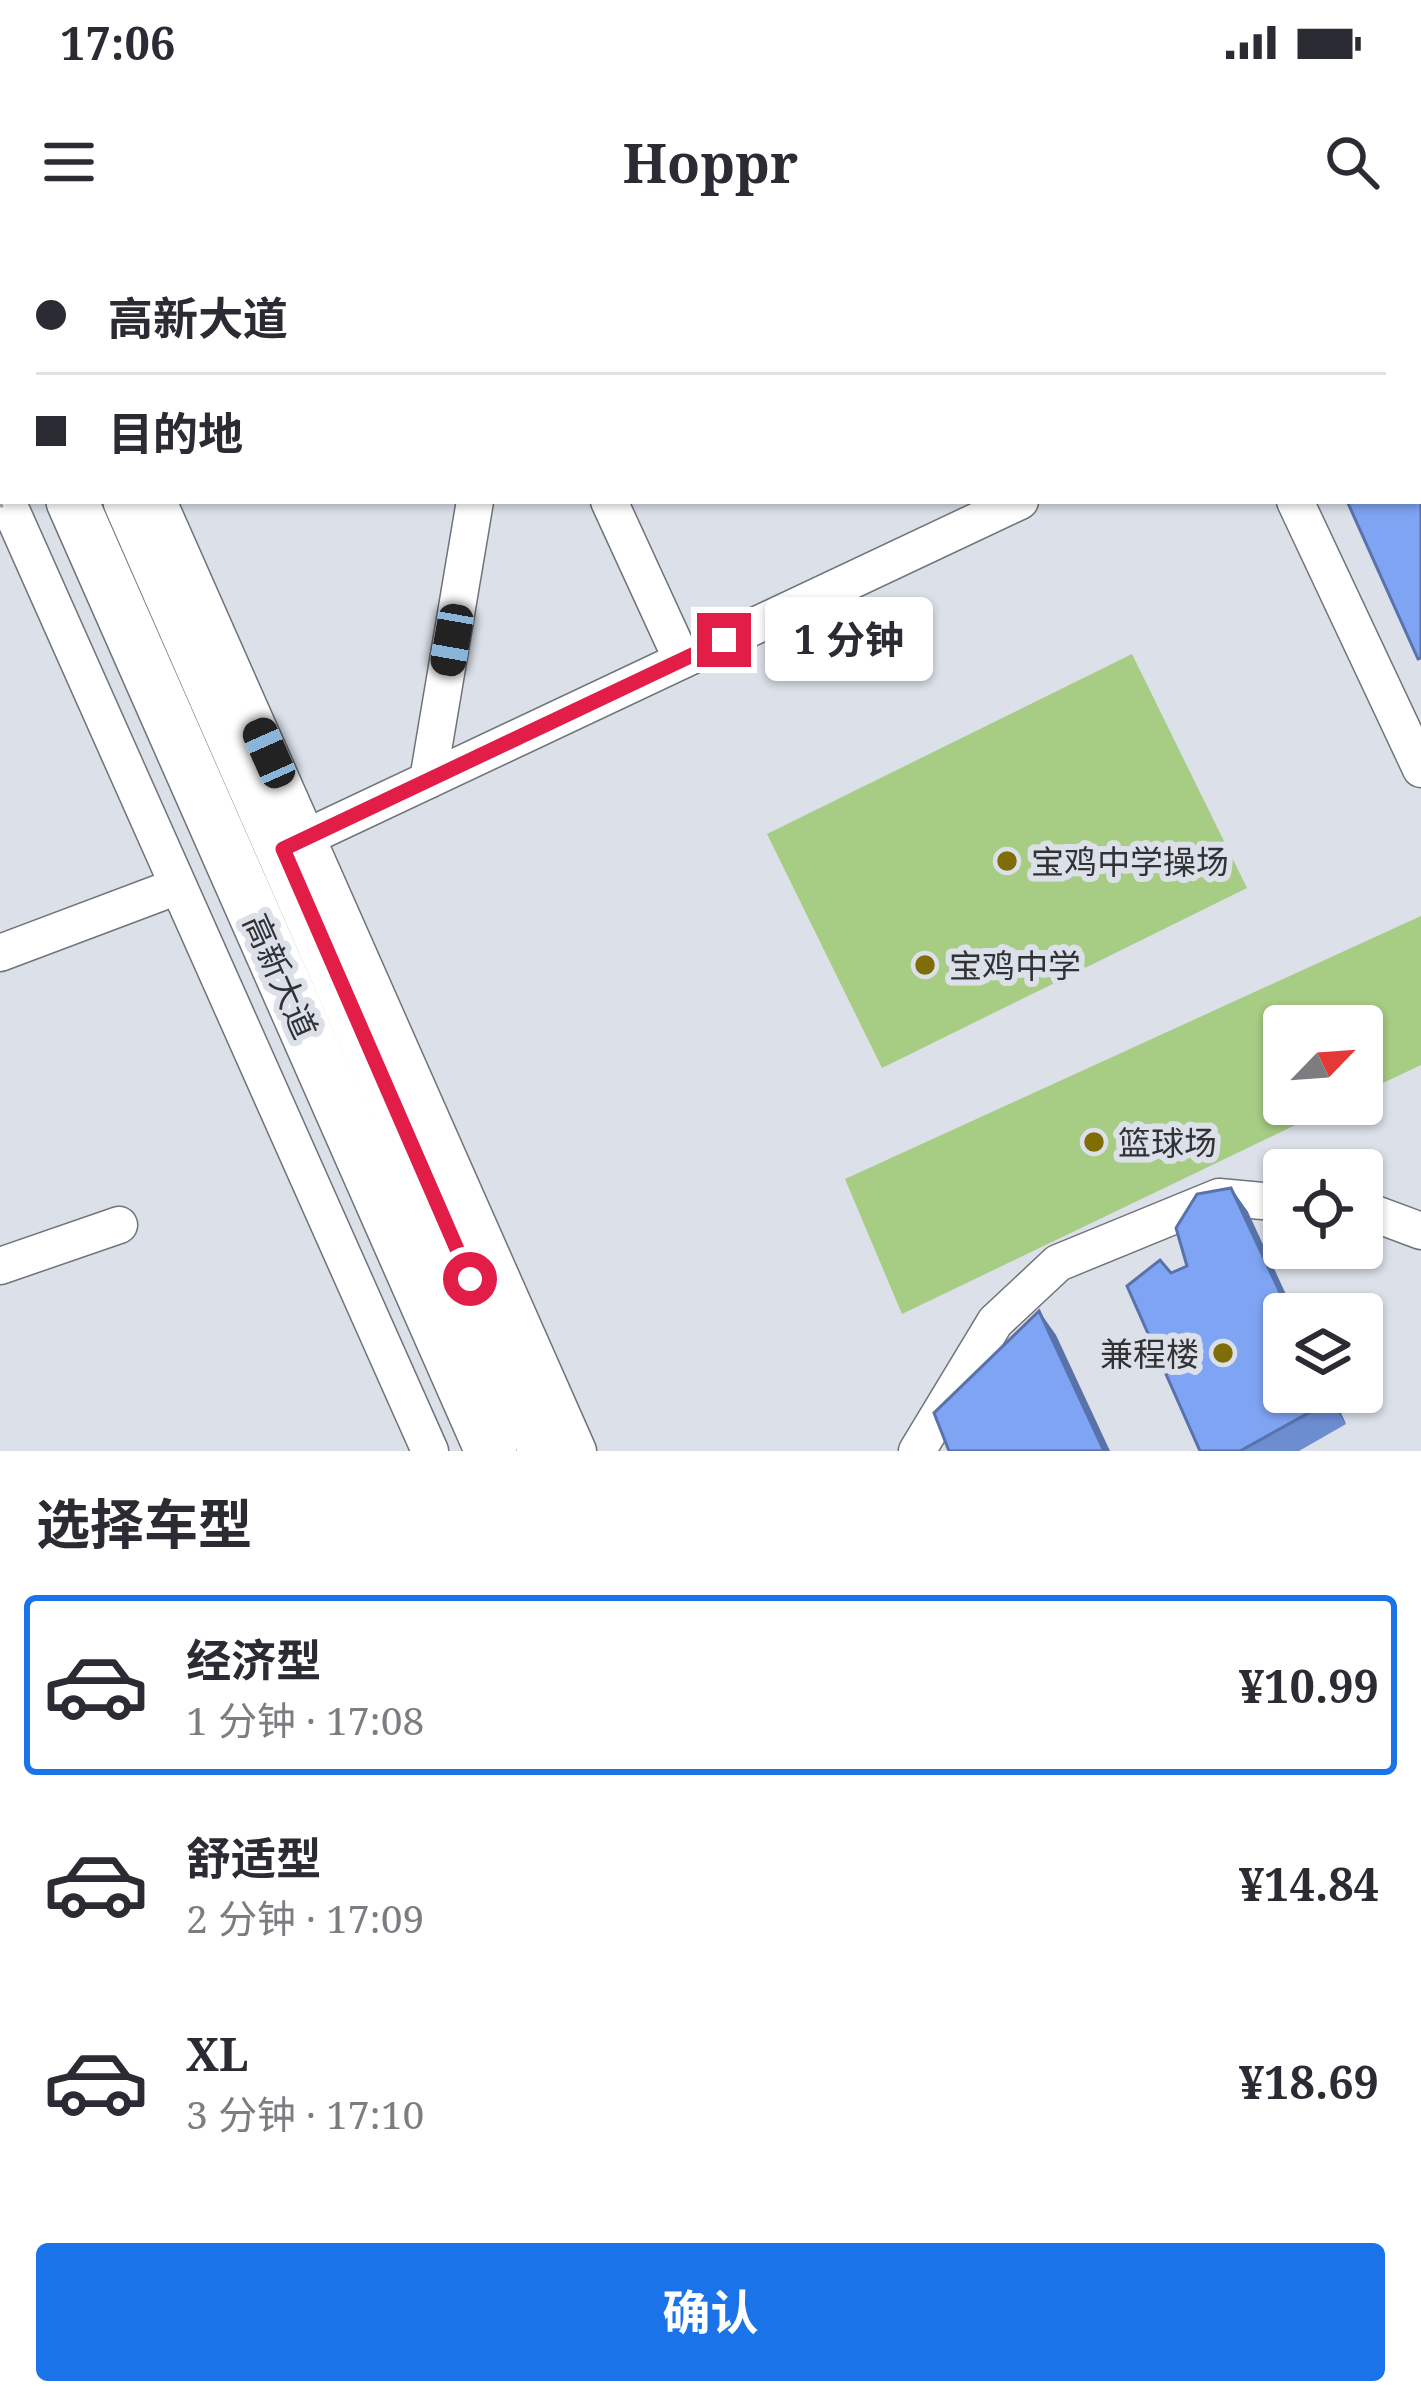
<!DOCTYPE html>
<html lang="zh">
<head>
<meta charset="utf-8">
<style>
  body { margin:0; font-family:"Noto Serif","Noto Sans SC",serif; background:#f7f7f7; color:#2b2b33; height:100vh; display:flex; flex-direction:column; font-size:45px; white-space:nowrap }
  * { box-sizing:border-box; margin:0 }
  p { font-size:39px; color:#7c7c81 }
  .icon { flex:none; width:66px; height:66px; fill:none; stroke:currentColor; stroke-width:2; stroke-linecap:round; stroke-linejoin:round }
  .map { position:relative; height:1211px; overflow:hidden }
  .side { display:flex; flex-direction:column; background:#fff; flex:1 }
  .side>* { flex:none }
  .top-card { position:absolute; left:0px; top:0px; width:1422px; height:264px; box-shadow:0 3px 9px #0004; display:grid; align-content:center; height:264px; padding:0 36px; background:#fff }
  .needle { width:78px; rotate:65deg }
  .buttons { position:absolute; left:1263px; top:765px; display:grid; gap:24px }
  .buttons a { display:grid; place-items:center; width:120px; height:120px; border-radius:12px; background:#fff; box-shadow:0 3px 9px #0004; font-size:60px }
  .end { position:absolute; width:54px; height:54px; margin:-27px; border:15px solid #e11d48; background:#fff; box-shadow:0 0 0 6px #fff }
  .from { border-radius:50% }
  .bubble { position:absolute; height:84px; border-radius:12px; background:#fff; box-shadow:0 3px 9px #0004; font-size:39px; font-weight:700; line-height:84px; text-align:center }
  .car { position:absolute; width:36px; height:72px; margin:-36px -18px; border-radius:15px; box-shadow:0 0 9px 3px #0007; background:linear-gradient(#222 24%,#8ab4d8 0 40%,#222 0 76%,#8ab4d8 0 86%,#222 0) }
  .top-card b { display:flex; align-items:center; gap:42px; height:114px; font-size:45px }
  .top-card b+b { border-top:3px solid #e1e1e2 }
  .top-card i { width:30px; height:30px; background:#2b2b33 }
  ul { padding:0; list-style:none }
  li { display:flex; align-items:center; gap:36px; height:180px; margin:0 24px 18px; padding:0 12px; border:6px solid transparent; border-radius:12px }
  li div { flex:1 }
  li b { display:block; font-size:45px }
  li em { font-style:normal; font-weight:700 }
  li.selected { border-color:#1a73e8 }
  li>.icon { width:108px; height:108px; stroke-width:1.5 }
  h2 { padding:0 36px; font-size:54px; line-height:144px }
  .button { display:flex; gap:24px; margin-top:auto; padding:24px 36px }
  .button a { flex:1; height:138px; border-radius:12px; background:#1a73e8; color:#fff; font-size:48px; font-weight:700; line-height:138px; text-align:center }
  .status { display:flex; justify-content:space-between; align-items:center; height:84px; padding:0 60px; background:#fff; direction:ltr }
  .status svg { height:33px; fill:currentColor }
  header { display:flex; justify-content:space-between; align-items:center; height:156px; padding:0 36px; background:#fff; font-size:54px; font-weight:700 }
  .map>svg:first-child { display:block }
</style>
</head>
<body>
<div class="status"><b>17:06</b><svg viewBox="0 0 49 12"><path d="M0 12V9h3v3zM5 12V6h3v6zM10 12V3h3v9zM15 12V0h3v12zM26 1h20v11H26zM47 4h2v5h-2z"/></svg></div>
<header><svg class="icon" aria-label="menu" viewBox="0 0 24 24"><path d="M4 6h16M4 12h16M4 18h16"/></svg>Hoppr<svg class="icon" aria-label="search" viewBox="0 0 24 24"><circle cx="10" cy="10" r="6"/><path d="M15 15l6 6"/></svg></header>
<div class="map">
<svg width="1421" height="1211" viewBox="0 0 1421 1211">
  <rect width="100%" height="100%" fill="#dbe0e9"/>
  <!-- garden -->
  <g fill="#a7cc84">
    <path d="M1132,414L1247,648L882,828L767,594Z"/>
    <path d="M1421,676V825L1362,853V786H1284V864H1339L902,1074L845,939Z"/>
  </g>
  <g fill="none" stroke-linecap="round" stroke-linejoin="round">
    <defs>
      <g id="minor">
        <path d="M45,0L46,3"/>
        <path d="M302,0L305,3"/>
        <path d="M490,0L491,3"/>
        <path d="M933,0L942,3"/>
        <path d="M1192,0L1194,3"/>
        <path d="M332,3L338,0"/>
        <path d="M1419,96L1421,101"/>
        <path d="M7,261L430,1211"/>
        <path d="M158,261L578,1211"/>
        <path d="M609,261L682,420"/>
        <path d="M1295,261L1421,529"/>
        <path d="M428,540L475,261"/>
        <path d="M286,607L1020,261"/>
        <path d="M0,713L178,646"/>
        <path d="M1362,969L1421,991"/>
        <path d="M0,1026L119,985"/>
        <path d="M917,1211L995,1082L1058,1023L1219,957L1284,963"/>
      </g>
      <g id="highway">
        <path d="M14,0L15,3"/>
        <path d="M0,97L3,104"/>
        <path d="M72,261L491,1211"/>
        <path d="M129,261L545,1211"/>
      </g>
    </defs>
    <!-- minor casing -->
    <use href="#minor" stroke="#6f737b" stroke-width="39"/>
    <!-- highway casing -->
    <use href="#highway" stroke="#6f737b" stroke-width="54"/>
    <!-- minor -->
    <use href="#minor" stroke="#fff" stroke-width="36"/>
    <!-- highway -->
    <use href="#highway" stroke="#fff" stroke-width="51"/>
    <!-- path-bridge -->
    <path stroke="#a6aab1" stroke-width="4.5" stroke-dasharray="3 9" stroke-linecap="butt" d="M0,266L11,261"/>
  </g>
  <!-- wall -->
  <path fill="#6d8dd1" d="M1231,948L1248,972L1284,1152H1331L1346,1184L1299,1211H1200L1171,1033L1187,1026Z"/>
  <!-- shaded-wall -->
  <g fill="#5973aa">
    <path d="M1231,948L1248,972L1295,1074H1290Z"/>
    <path d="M1039,1071L1056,1095L1110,1211H1104Z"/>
    <path d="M1326,1152H1331L1346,1184L1330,1161Z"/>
  </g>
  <!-- building -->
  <g fill="#7fa4f3" stroke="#5973aa" stroke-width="3">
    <path d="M1419,237L1421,241V418L1418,419L1347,261H1419Z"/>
    <path d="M1231,948L1290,1074H1284V1152H1326L1330,1161L1240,1211H1200L1127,1046L1160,1020L1171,1033L1187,1026L1176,988L1197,954Z"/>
    <path d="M1039,1071L1104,1211H949L934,1173Z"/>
  </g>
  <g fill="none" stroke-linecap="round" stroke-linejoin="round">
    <!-- route -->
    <path stroke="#e11d48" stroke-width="15" d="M470,1039L283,609L724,400"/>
  </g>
  <!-- markers -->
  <g fill="#7f6d07" stroke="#dbe0e9" stroke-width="4.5">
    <circle cx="1007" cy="621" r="12"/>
    <circle cx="925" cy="725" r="12"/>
    <circle cx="1094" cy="902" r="12"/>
    <circle cx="1223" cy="1113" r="12"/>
  </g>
  <g text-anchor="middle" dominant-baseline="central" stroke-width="12" stroke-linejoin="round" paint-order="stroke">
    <!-- poi labels -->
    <g font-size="33" fill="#303235" stroke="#dbe0e9" text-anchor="start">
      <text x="1031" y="621">宝鸡中学操场</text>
      <text x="949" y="725">宝鸡中学</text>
      <text x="1118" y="902">篮球场</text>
      <text x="1199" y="1113" text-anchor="end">兼程楼</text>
    </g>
    <!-- street labels -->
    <g font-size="33" fill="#303235" stroke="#dbe0e9">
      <text transform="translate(281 736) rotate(66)">高新大道</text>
    </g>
  </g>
</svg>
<div class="buttons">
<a><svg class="needle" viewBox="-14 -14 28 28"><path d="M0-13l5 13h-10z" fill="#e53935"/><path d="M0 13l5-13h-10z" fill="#7c7c81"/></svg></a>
<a><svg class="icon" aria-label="locate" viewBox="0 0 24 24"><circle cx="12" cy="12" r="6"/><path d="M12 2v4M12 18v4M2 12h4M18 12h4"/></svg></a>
<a><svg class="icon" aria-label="layers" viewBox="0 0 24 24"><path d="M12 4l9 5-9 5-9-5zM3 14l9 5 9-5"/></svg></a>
</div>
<i class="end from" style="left:470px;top:1039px"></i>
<i class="end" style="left:724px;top:400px"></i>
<div class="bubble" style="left:765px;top:357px;width:168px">1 分钟</div>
<i class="car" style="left:452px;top:400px;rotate:190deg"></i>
<i class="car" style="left:269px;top:513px;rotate:336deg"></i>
<div class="top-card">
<b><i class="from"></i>高新大道</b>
<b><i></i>目的地</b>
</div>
</div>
<section class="side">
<h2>选择车型</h2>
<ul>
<li class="selected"><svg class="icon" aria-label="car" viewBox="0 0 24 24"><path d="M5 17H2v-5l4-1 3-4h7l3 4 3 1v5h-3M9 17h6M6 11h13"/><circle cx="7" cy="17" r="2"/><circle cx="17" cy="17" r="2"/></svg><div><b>经济型</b><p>1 分钟 · 17:08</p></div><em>¥10.99</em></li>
<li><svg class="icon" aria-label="car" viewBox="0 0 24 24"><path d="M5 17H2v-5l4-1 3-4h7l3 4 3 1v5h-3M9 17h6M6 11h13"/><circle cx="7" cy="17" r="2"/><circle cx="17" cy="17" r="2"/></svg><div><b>舒适型</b><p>2 分钟 · 17:09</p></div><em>¥14.84</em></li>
<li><svg class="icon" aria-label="car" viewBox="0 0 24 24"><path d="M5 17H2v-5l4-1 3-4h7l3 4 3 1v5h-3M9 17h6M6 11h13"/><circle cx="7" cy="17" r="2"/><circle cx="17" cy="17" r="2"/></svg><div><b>XL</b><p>3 分钟 · 17:10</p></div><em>¥18.69</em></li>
</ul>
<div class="button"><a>确认</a></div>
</section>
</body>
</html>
